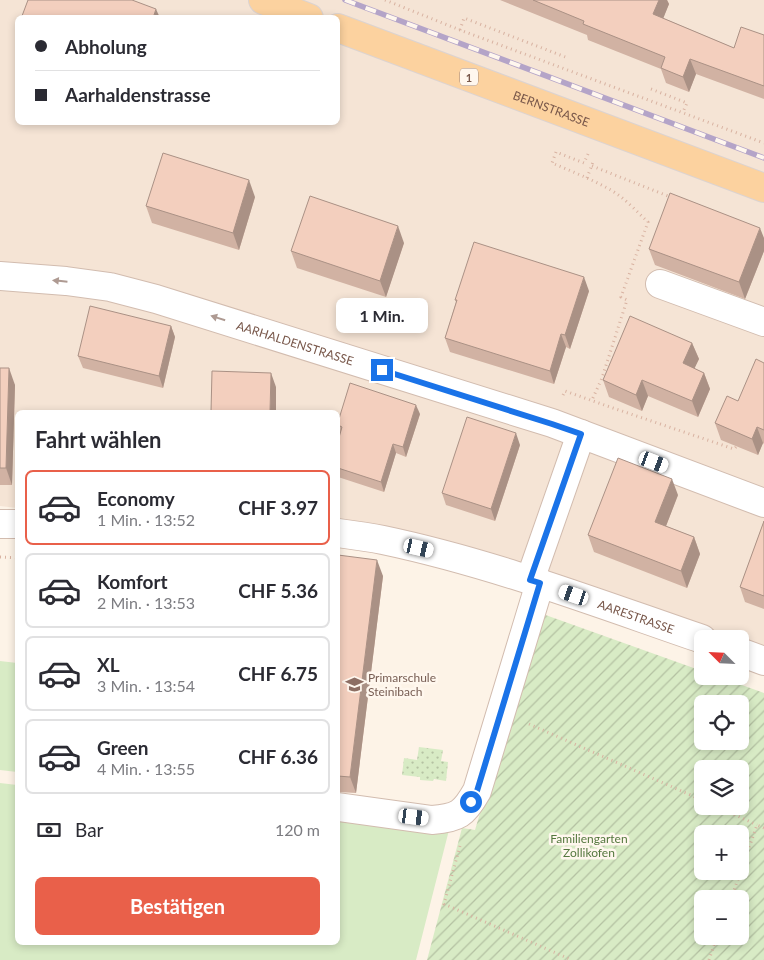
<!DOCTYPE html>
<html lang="de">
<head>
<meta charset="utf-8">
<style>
  body { margin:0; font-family:Lato,sans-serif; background:#f7f7f7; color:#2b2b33; height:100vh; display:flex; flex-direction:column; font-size:19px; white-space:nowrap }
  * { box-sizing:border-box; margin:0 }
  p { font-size:16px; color:#7c7c81 }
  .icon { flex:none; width:28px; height:28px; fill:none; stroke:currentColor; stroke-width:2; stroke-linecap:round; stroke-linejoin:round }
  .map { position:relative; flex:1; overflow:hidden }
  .sheet { position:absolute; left:15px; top:410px; width:325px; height:535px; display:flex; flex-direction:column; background:#fff; border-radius:8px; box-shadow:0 2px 8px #0003 }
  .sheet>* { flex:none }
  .guide { position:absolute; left:15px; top:15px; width:325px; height:110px; border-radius:8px; box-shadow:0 2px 8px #0003; display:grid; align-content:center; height:110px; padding:0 20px; background:#fff }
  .needle { width:32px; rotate:294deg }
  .controls { position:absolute; left:694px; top:630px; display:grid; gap:10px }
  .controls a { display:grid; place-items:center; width:55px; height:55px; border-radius:8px; background:#fff; box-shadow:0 2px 8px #0003; font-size:25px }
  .end { position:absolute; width:22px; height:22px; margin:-11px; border:6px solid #1a73e8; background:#fff; box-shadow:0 0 0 2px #fff }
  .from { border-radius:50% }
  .bubble { position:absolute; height:35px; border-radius:8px; background:#fff; box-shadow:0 2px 8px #0003; font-size:16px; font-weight:700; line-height:35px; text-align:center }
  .car { position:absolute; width:15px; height:30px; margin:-15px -8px; border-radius:6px; box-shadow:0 0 4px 1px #0007; background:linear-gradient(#fff 24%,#345 0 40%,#fff 0 76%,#345 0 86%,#fff 0) }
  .guide b { display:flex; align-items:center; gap:18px; height:48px; font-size:19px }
  .guide b+b { border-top:1px solid #e1e1e2 }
  .guide i { width:12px; height:12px; background:#2b2b33 }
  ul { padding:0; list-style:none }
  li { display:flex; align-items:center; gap:15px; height:75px; margin:0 10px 8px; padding:0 10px; border:2px solid #e1e1e2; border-radius:8px }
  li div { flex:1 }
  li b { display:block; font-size:19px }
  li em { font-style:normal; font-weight:700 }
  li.current { border-color:#e9604a }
  li>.icon { width:45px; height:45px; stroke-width:1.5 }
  h2 { padding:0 20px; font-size:22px; line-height:60px }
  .pay { display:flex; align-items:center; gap:12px; height:55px; padding:0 20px; font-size:19px }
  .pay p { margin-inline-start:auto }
  .cta { display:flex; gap:10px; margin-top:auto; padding:10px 20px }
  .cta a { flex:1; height:58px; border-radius:8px; background:#e9604a; color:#fff; font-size:20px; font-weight:700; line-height:58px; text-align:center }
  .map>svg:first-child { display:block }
</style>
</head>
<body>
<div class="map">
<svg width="764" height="960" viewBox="0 0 764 960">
  <defs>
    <pattern id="grass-dots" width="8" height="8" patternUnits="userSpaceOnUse" patternTransform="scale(1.25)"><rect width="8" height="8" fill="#d8ebc5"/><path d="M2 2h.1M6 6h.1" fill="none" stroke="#b4c1a2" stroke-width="1.8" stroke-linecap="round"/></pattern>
    <pattern id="garden-furrows" width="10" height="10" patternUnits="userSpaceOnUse" patternTransform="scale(1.25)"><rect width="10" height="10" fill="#d8ebc5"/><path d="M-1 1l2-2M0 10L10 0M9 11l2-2" fill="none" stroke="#b4c1a2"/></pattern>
  </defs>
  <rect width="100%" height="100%" fill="#fdf3e7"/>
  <!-- residential -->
  <path fill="#f5e4d5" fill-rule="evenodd" d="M0,0H764V661L740,639H702L338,533V412H18L17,508L0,506ZM18,18H338V122H18Z"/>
  <!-- grass -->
  <path fill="url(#grass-dots)" d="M419,747L443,750L441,761L448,762L446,781L434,779L433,781L420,780V777L402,775L404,758L417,760Z"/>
  <!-- garden -->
  <path fill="url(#garden-furrows)" fill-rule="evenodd" d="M540,613L702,671V676H717L764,693V960H427L462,828L475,830ZM702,704H740V741H702ZM702,769H740V806H702ZM702,834H740V871H702ZM702,899H740V936H702Z"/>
  <!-- pitch -->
  <g fill="#d8ebc5">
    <path d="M0,661L17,663V772L0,770Z"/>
    <path d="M0,783L17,785L18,942H338V818L449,830L416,960H0Z"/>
  </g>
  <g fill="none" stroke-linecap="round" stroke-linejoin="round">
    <defs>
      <g id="minor">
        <path id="s1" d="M0,276L66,281L110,287L156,299L552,423L764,503"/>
        <path d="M660,284L764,322"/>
        <path d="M0,524H18"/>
        <path id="s2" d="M338,533C353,535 368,537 383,540C492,563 597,603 702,639"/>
        <path d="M530,580L581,434"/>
        <path d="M740,652L764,661"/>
        <path d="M338,807L432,820C458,818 464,814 477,791L540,583"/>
      </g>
      <g id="major">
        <path d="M263,0L309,18"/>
        <path id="s3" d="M338,28L764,188"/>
      </g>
    </defs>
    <!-- minor casing -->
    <use href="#minor" stroke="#d2bcaf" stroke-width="30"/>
    <!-- major casing -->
    <use href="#major" stroke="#dcd3d0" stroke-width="30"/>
    <!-- path -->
    <g stroke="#d8b2a1" stroke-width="3" stroke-dasharray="1 4" stroke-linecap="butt">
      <path d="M385,0L460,30L764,143"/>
      <path d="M460,30L464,18L568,58"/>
      <path d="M651,89L687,103L683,112"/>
      <path d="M588,154L584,163L556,152L552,163C571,171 591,179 609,189C624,197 636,211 648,222L621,297L627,300L602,378L592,400"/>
      <path d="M592,166L673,198"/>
      <path d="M587,178L593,162"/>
      <path d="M563,395L565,391L610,407L734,449L737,446"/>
      <path d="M0,557L18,558"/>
      <path d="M529,724L702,800"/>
      <path d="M716,806L757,825"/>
      <path d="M460,846L444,904L572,960"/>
      <path d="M731,899L757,825L764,828"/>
      <path d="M709,960L717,936"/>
    </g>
    <!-- minor -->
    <use href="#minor" stroke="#fff" stroke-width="28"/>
    <!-- major -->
    <use href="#major" stroke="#fcd29f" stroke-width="28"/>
    <defs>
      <path id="rail" d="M345,0L764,158"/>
    </defs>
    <!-- rail casing -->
    <use href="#rail" stroke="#b4a4c8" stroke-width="5.5"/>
    <!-- rail -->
    <use href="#rail" stroke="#fff7ee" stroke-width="4" stroke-dasharray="11" stroke-linecap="butt"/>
  </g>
  <!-- wall -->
  <g fill="#d1b2a3">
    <path d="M500,0H667L669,4L663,18L734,48L764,35V99L696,74L689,92L666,83L661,69L588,40L587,35Z"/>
    <path d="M255,197L239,250L152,223L146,206Z"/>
    <path d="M764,238V251L745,299L655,265L649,249Z"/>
    <path d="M404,243L386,297L297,268L291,251Z"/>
    <path d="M589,291L570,349L566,347L554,384L450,352L445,338L456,302L455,300Z"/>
    <path d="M171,326L175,337L163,388L83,368L78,356Z"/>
    <path d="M692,343L699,359L694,368L704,373L710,389L698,417L648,396L642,411L609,397L603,380Z"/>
    <path d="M764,363V444L763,443L758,455L721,440L715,423L738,401Z"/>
    <path d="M0,368L15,385L12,485H0Z"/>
    <path d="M420,414L406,457L396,453L384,492L338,477V441L340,434L338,428V422Z"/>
    <path d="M520,445L495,521L446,505L442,493Z"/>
    <path d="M678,495L666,526L694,537L700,554L687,588L594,552L588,535Z"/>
    <path d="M764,521V609L745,602L740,587Z"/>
    <path d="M338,555L383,576L356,793L338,792Z"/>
  </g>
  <!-- shaded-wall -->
  <g fill="#aa9185">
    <path d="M659,0H667L669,4L659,29L653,14Z"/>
    <path d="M156,9L160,18H153Z"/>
    <path d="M690,59L696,74L689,92L683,77Z"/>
    <path d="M249,180L255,197L239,250L233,233Z"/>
    <path d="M398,226L404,243L386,297L380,281Z"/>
    <path d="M760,228L764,238V251L745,299L739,282Z"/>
    <path d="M584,277L589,291L570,349L565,335Z"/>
    <path d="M171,326L175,337L163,388L159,376Z"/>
    <path d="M561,334L566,347L554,384L550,371Z"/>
    <path d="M692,343L699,359L689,380L683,363Z"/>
    <path d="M9,368L15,385L12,485L6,468Z"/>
    <path d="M271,373L276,387V412H270Z"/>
    <path d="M704,373L710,389L698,417L692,401Z"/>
    <path d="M642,380L648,396L642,411L636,395Z"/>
    <path d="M416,405L420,414L406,457L403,447Z"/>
    <path d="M757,427L763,443L758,455L752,439Z"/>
    <path d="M516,433L520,445L495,521L491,509Z"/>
    <path d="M393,444L396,453L384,492L381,482Z"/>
    <path d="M672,479L678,495L661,539L655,522Z"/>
    <path d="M694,537L700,554L687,588L681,571Z"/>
    <path d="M377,560L383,576L356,793L350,777Z"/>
  </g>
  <!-- building -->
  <g fill="#f3cfbe" stroke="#aa9185">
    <path d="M28,0H132L156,9L153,18H27L22,16Z"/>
    <path d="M533,0H659L653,14L734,48L741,27L764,35V86L690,59L683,77L661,68L665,57L583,24L584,21Z"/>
    <path d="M163,153L249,180L233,233L146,206Z"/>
    <path d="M670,193L760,228L739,282L649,249Z"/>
    <path d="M310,196L398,226L380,281L291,251Z"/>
    <path d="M474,242L584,277L565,335L561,334L550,371L445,338L457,300H455Z"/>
    <path d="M90,306L171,326L159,376L78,356Z"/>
    <path d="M630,316L692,343L683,363L704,373L692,401L642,380L636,395L603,380Z"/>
    <path d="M756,359L764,363V430L757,427L752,439L715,423L727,396L738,401Z"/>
    <path d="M0,368H9L6,468H0Z"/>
    <path d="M212,371L271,373L270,412H211Z"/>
    <path d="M350,383L416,405L403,447L393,444L381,482L338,468V441L342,427L338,425V422Z"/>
    <path d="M467,417L516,433L491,509L442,493Z"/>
    <path d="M618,458L672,479L655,522L694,537L681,571L588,535Z"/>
    <path d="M764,521V596L740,587Z"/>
    <path d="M338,555L377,560L350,777L338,776Z"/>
  </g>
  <!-- one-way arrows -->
  <defs><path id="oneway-solid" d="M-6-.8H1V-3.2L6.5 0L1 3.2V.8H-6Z" transform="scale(1.25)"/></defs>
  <g fill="#ae9a92">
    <use href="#oneway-solid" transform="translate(60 281) rotate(-174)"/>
    <use href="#oneway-solid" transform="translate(218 318) rotate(-163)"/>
  </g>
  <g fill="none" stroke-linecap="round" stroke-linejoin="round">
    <!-- route -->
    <path stroke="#1a73e8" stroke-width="6" d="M382,370L552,424L581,434L530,580L540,583L477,791L471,802"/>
  </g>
  <!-- icons -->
  <defs>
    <symbol id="school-bare" viewBox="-9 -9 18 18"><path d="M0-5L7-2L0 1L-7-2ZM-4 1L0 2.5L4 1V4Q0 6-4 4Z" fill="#8d6e63" stroke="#fff7ee" stroke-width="2.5" paint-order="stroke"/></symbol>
  </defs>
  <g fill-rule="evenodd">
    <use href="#school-bare" x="342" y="672" width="25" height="25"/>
  </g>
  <g text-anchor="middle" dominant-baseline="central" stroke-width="5" stroke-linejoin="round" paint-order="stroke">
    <!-- shield labels -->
    <rect fill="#fff7ee" stroke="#a0877b" stroke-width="1" x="460" y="68.5" width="18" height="17" rx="4"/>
    <g font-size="11" font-weight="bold" fill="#78574a">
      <text x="469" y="77">1</text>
    </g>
    <!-- street labels -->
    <g font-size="12" fill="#78574a" stroke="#fff7ee">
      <text stroke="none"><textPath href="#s3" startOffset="228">BERNSTRASSE</textPath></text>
      <text stroke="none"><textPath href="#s1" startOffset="304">AARHALDENSTRASSE</textPath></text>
      <text stroke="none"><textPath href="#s2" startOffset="310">AARESTRASSE</textPath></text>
    </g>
    <!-- education labels -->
    <g font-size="12" fill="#785e54" stroke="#fff7ee" text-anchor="start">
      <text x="368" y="677">Primarschule<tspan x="368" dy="14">Steinibach</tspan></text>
    </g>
    <!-- park labels -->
    <g font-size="12" fill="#55783f" stroke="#fff7ee">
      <text x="589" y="838">Familiengarten<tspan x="589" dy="14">Zollikofen</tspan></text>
    </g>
  </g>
</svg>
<div class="controls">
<a><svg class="needle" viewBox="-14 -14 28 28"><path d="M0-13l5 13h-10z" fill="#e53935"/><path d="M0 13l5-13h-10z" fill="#7c7c81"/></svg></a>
<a><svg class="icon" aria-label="locate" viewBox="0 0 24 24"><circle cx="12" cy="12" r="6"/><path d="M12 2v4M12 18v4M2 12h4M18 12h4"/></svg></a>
<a><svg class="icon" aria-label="layers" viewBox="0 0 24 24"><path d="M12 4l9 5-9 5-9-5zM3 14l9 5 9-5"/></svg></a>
<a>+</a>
<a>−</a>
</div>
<i class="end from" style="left:471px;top:802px"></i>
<i class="end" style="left:382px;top:370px"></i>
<div class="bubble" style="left:336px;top:298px;width:92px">1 Min.</div>
<i class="car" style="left:654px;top:462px;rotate:111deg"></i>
<i class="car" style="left:419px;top:548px;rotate:103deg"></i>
<i class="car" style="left:574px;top:595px;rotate:289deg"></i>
<i class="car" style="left:414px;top:817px;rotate:97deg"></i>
<div class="guide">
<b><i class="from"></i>Abholung</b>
<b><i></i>Aarhaldenstrasse</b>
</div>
<section class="sheet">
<h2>Fahrt wählen</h2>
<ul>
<li class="current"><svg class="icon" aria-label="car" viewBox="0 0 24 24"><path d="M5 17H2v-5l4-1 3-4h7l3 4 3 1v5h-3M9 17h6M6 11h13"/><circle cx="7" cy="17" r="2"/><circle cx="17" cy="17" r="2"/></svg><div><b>Economy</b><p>1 Min. · 13:52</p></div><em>CHF 3.97</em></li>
<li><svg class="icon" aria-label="car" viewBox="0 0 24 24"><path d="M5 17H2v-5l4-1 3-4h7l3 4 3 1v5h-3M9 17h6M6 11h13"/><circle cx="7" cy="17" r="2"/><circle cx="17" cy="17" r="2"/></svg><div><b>Komfort</b><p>2 Min. · 13:53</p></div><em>CHF 5.36</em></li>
<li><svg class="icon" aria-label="car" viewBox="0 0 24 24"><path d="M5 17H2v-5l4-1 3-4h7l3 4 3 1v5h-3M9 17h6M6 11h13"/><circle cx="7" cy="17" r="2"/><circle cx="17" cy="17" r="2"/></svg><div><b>XL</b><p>3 Min. · 13:54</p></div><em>CHF 6.75</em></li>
<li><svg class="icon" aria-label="car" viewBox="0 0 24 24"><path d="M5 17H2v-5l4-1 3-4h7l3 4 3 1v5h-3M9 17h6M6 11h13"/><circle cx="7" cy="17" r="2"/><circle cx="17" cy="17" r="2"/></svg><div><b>Green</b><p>4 Min. · 13:55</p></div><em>CHF 6.36</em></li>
</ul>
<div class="pay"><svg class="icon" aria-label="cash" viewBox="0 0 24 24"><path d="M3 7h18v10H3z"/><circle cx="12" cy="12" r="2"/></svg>Bar<p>120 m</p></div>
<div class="cta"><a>Bestätigen</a></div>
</section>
</div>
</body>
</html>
